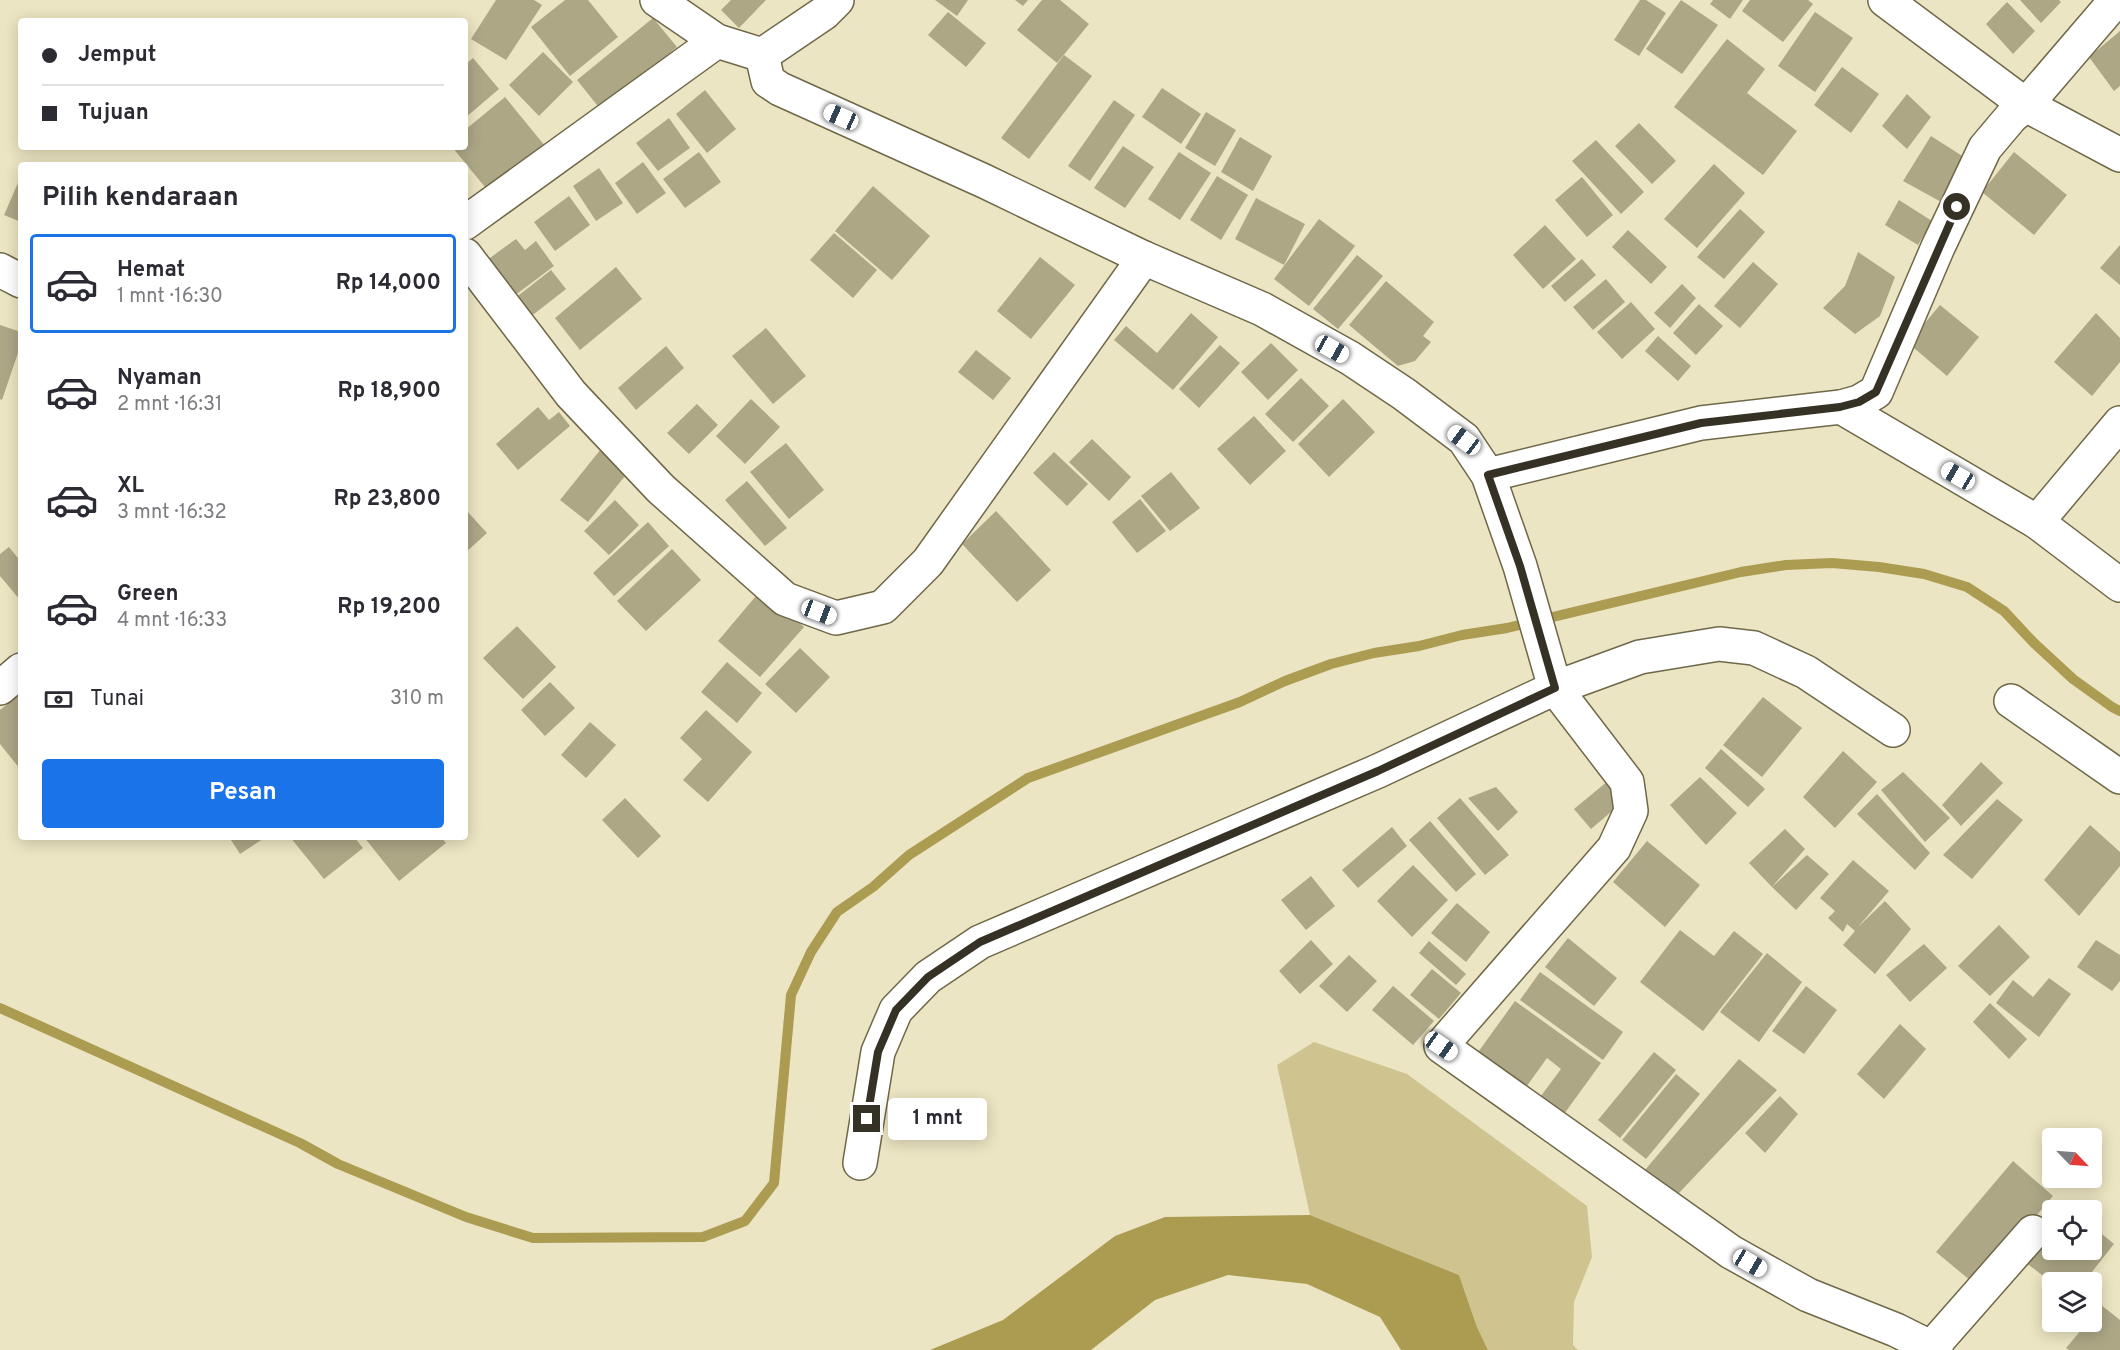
<!DOCTYPE html>
<html lang="id">
<head>
<meta charset="utf-8">
<style>
  body { margin:0; font-family:Overpass,sans-serif; background:#f2f2f3; color:#2b2b33; height:100vh; display:flex; flex-direction:column; font-size:22px; white-space:nowrap }
  * { box-sizing:border-box; margin:0 }
  p { font-size:20px; color:#7c7c81 }
  .icon { flex:none; width:33px; height:33px; fill:none; stroke:currentColor; stroke-width:2; stroke-linecap:round; stroke-linejoin:round }
  .map { position:relative; flex:1; overflow:hidden }
  .sheet { position:absolute; left:18px; top:162px; width:450px; height:678px; display:flex; flex-direction:column; background:#fff; border-radius:6px; box-shadow:0 3px 15px #0003 }
  .sheet>* { flex:none }
  .banner { position:absolute; left:18px; top:18px; width:450px; height:132px; border-radius:6px; box-shadow:0 3px 15px #0003; display:grid; align-content:center; height:132px; padding:0 24px; background:#fff }
  .needle { width:39px; rotate:115deg }
  .fabs { position:absolute; left:2042px; top:1128px; display:grid; gap:12px }
  .fabs a { display:grid; place-items:center; width:60px; height:60px; border-radius:6px; background:#fff; box-shadow:0 3px 15px #0003; font-size:30px }
  .end { position:absolute; width:27px; height:27px; margin:-14px; border:8px solid #353225; background:#fff; box-shadow:0 0 0 3px #fff }
  .from { border-radius:50% }
  .bubble { position:absolute; height:42px; border-radius:6px; background:#fff; box-shadow:0 3px 15px #0003; font-size:20px; font-weight:700; line-height:42px; text-align:center }
  .car { position:absolute; width:18px; height:36px; margin:-18px -9px; border-radius:8px; box-shadow:0 0 4px 2px #0007; background:linear-gradient(#fff 24%,#345 0 40%,#fff 0 76%,#345 0 86%,#fff 0) }
  .banner b { display:flex; align-items:center; gap:21px; height:57px; font-size:22px }
  .banner b+b { border-top:2px solid #e1e1e2 }
  .banner i { width:15px; height:15px; background:#2b2b33 }
  ul { padding:0; list-style:none }
  li { display:flex; align-items:center; gap:18px; height:99px; margin:0 12px 9px; padding:0 12px; border:3px solid transparent; border-radius:6px }
  li div { flex:1 }
  li b { display:block; font-size:22px }
  li em { font-style:normal; font-weight:700 }
  li.current { border-color:#1a73e8 }
  li>.icon { width:54px; height:54px; stroke-width:1.5 }
  h2 { padding:0 24px; font-size:27px; line-height:72px }
  .pay { display:flex; align-items:center; gap:15px; height:66px; padding:0 24px; font-size:22px }
  .pay p { margin-inline-start:auto }
  .button { display:flex; gap:12px; margin-top:auto; padding:12px 24px }
  .button a { flex:1; height:69px; border-radius:6px; background:#1a73e8; color:#fff; font-size:24px; font-weight:700; line-height:69px; text-align:center }
  .map>svg:first-child { display:block }
</style>
</head>
<body>
<div class="map">
<svg width="2120" height="1350" viewBox="0 0 2120 1350">
  <rect width="100%" height="100%" fill="#ece5c3"/>
  <!-- green -->
  <path fill="#cfc490" d="M1314,1042L1407,1074L1587,1206L1592,1257L1574,1302L1573,1345L1578,1350H1488L1477,1327L1459,1275L1310,1215L1277,1065Z"/>
  <!-- water -->
  <path fill="#ac9c52" d="M1310,1215L1459,1275L1477,1327L1488,1350H1401L1380,1317L1307,1284L1228,1275L1155,1300L1091,1350H930L1003,1320L1115,1236L1165,1217Z"/>
  <g fill="none" stroke-linecap="round" stroke-linejoin="round">
    <!-- stream -->
    <path stroke="#ac9c52" stroke-width="10" d="M0,1008L300,1143L338,1164L466,1217L533,1238L703,1237L745,1221L774,1183L791,995L811,952L837,912L873,887L909,855L1028,778L1240,702L1285,681L1331,664L1374,653L1419,646L1462,635L1507,628L1741,572L1786,565L1832,563L1879,567L1924,574L1967,587L2004,611L2034,643L2073,679L2112,707L2120,711"/>
  </g>
  <!-- building -->
  <g fill="#ada786">
    <path d="M496,0H534L542,5L506,60L471,39Z"/>
    <path d="M565,0H588L618,37L570,76L531,27Z"/>
    <path d="M731,0H766L739,28L721,10Z"/>
    <path d="M935,0H968L957,16Z"/>
    <path d="M1015,0H1028L1023,6Z"/>
    <path d="M1042,0H1060L1089,24L1057,63L1017,30Z"/>
    <path d="M1640,0H1646L1666,13L1639,56L1614,40Z"/>
    <path d="M1681,0L1718,25L1682,74L1646,49Z"/>
    <path d="M1713,0H1743L1730,19L1710,4Z"/>
    <path d="M1750,0H1808L1813,4L1783,42L1742,11Z"/>
    <path d="M2020,0H2059L2061,2L2041,23Z"/>
    <path d="M2007,2L2035,31L2013,54L1986,24Z"/>
    <path d="M948,12L986,43L966,67L928,35Z"/>
    <path d="M1815,12L1853,38L1815,92L1778,66Z"/>
    <path d="M653,18L677,47L601,110L577,80Z"/>
    <path d="M2120,31V86L2114,91L2089,57Z"/>
    <path d="M1727,39L1765,69L1747,93L1797,131L1763,175L1674,107Z"/>
    <path d="M543,52L573,82L539,116L509,85Z"/>
    <path d="M1064,55L1092,76L1029,159L1001,138Z"/>
    <path d="M473,58L499,89L465,118V65Z"/>
    <path d="M1842,67L1879,94L1851,133L1814,105Z"/>
    <path d="M1162,88L1201,114L1181,144L1142,117Z"/>
    <path d="M705,90L736,129L707,153L676,114Z"/>
    <path d="M1907,94L1931,117L1907,149L1882,126Z"/>
    <path d="M505,97L550,152L494,198L452,147H465V130Z"/>
    <path d="M1114,100L1135,115L1090,181L1068,166Z"/>
    <path d="M1206,112L1236,130L1215,166L1185,148Z"/>
    <path d="M669,118L690,148L658,171L636,143Z"/>
    <path d="M1639,123L1676,161L1652,184L1615,146Z"/>
    <path d="M1931,136L1967,159L1943,203L1903,181Z"/>
    <path d="M1240,137L1272,156L1253,191L1221,172Z"/>
    <path d="M1596,140L1644,192L1621,214L1572,161Z"/>
    <path d="M1123,146L1154,167L1125,208L1094,188Z"/>
    <path d="M699,152L721,182L685,208L663,179Z"/>
    <path d="M1179,152L1211,173L1180,220L1148,199Z"/>
    <path d="M2014,152L2067,195L2034,235L1982,192Z"/>
    <path d="M643,162L666,193L637,214L615,183Z"/>
    <path d="M1714,164L1745,193L1697,248L1664,219Z"/>
    <path d="M599,168L623,203L596,221L573,186Z"/>
    <path d="M21,176V222L4,215Z"/>
    <path d="M1217,176L1248,195L1221,240L1190,220Z"/>
    <path d="M1582,177L1613,215L1587,237L1555,200Z"/>
    <path d="M873,186L930,236L892,280L835,231Z"/>
    <path d="M569,196L590,225L555,251L534,222Z"/>
    <path d="M1256,198L1305,224L1284,265L1235,239Z"/>
    <path d="M1899,200L1932,221L1918,245L1885,225Z"/>
    <path d="M1740,209L1765,232L1724,279L1697,257Z"/>
    <path d="M1319,219L1355,246L1309,306L1274,279Z"/>
    <path d="M1545,225L1576,259L1543,289L1513,255Z"/>
    <path d="M1628,230L1667,267L1651,284L1612,247Z"/>
    <path d="M834,233L877,270L853,298L810,260Z"/>
    <path d="M516,239L525,250L536,241L554,266L510,299L483,263Z"/>
    <path d="M2120,245V285L2100,268Z"/>
    <path d="M1858,252L1895,277L1880,316L1855,334L1823,308L1845,286Z"/>
    <path d="M1357,255L1383,276L1338,329L1313,309Z"/>
    <path d="M1040,257L1075,285L1031,339L997,311Z"/>
    <path d="M1582,259L1596,275L1565,302L1551,286Z"/>
    <path d="M1753,262L1778,284L1740,328L1714,306Z"/>
    <path d="M616,267L642,299L580,350L555,318Z"/>
    <path d="M551,270L566,289L525,321L510,302Z"/>
    <path d="M1606,279L1625,302L1593,330L1573,307Z"/>
    <path d="M1386,281L1434,322L1423,336L1431,342L1415,361L1398,366L1349,325Z"/>
    <path d="M1682,284L1696,298L1670,328L1654,313Z"/>
    <path d="M1631,302L1655,329L1622,359L1597,332Z"/>
    <path d="M1699,304L1723,326L1696,355L1673,333Z"/>
    <path d="M1940,305L1979,337L1947,376L1908,343Z"/>
    <path d="M1191,313L1218,337L1173,390L1114,340L1126,326L1157,353Z"/>
    <path d="M2096,313L2120,338V362L2092,396L2054,362Z"/>
    <path d="M0,325L21,332V344L2,400L0,399Z"/>
    <path d="M766,328L806,376L773,404L732,356Z"/>
    <path d="M1658,336L1691,366L1678,381L1645,351Z"/>
    <path d="M1271,343L1298,370L1268,400L1241,372Z"/>
    <path d="M1220,345L1240,363L1199,408L1179,389Z"/>
    <path d="M666,346L684,368L636,410L618,388Z"/>
    <path d="M976,350L1011,378L993,400L958,372Z"/>
    <path d="M1301,378L1329,406L1293,442L1265,414Z"/>
    <path d="M751,399L780,427L745,464L716,436Z"/>
    <path d="M1343,399L1375,432L1329,477L1298,444Z"/>
    <path d="M697,404L718,425L689,454L667,433Z"/>
    <path d="M538,407L549,420L559,412L570,426L518,470L496,444Z"/>
    <path d="M1254,416L1286,451L1250,485L1217,449Z"/>
    <path d="M1092,439L1131,477L1109,501L1069,462Z"/>
    <path d="M786,443L824,490L789,519L750,472Z"/>
    <path d="M601,449L629,471L588,522L560,500Z"/>
    <path d="M1054,452L1088,484L1067,506L1033,473Z"/>
    <path d="M1171,472L1200,508L1170,531L1141,496Z"/>
    <path d="M747,481L787,528L765,546L725,500Z"/>
    <path d="M1140,499L1166,531L1137,553L1112,522Z"/>
    <path d="M615,500L639,525L609,555L584,531Z"/>
    <path d="M465,509L487,533L465,553Z"/>
    <path d="M996,511L1051,570L1017,602L962,544Z"/>
    <path d="M648,522L669,546L614,596L593,573Z"/>
    <path d="M9,547L21,562V601L0,576V554Z"/>
    <path d="M672,549L701,580L646,631L617,601Z"/>
    <path d="M761,590L804,627L760,677L718,641Z"/>
    <path d="M517,626L556,667L523,699L483,658Z"/>
    <path d="M800,648L830,677L796,713L765,684Z"/>
    <path d="M727,662L762,693L737,723L701,692Z"/>
    <path d="M550,682L575,708L545,736L521,710Z"/>
    <path d="M21,693V770L0,744V710Z"/>
    <path d="M1763,697L1802,728L1762,777L1723,745Z"/>
    <path d="M706,710L752,752L708,802L683,780L702,759L680,738Z"/>
    <path d="M590,722L616,745L586,778L561,755Z"/>
    <path d="M1721,749L1765,789L1748,807L1705,768Z"/>
    <path d="M1843,751L1877,782L1835,828L1803,797Z"/>
    <path d="M1981,762L2003,783L1961,826L1942,805Z"/>
    <path d="M1903,772L1950,818L1925,842L1881,790Z"/>
    <path d="M1700,777L1737,813L1706,845L1670,805Z"/>
    <path d="M1608,781L1624,801L1591,829L1574,809Z"/>
    <path d="M1496,787L1518,812L1498,831L1468,798Z"/>
    <path d="M1877,794L1930,853L1915,870L1857,814Z"/>
    <path d="M625,798L661,836L638,858L602,820Z"/>
    <path d="M1460,798L1509,855L1485,875L1437,818Z"/>
    <path d="M1997,799L2023,820L1972,879L1943,855Z"/>
    <path d="M1430,821L1476,874L1456,892L1409,840Z"/>
    <path d="M2090,825L2120,852V866L2079,916L2044,880Z"/>
    <path d="M1392,827L1407,846L1358,888L1342,870Z"/>
    <path d="M1785,829L1805,849L1772,887L1749,863Z"/>
    <path d="M229,837H266L240,854Z"/>
    <path d="M290,837H354L363,848L324,879Z"/>
    <path d="M364,837H441L446,843L399,881Z"/>
    <path d="M1647,841L1700,885L1665,927L1613,882Z"/>
    <path d="M1807,855L1829,874L1796,910L1772,887Z"/>
    <path d="M1853,860L1889,891L1858,927L1885,901L1911,929L1875,974L1843,945L1855,931L1847,924L1843,932L1828,918L1835,911L1820,898Z"/>
    <path d="M1413,865L1448,900L1412,937L1377,901Z"/>
    <path d="M1311,876L1335,906L1306,930L1281,900Z"/>
    <path d="M1457,903L1490,932L1466,962L1431,933Z"/>
    <path d="M1999,925L2030,957L1990,996L1958,966Z"/>
    <path d="M1680,930L1714,956L1734,931L1763,954L1703,1031L1640,982Z"/>
    <path d="M1568,938L1617,978L1594,1006L1545,967Z"/>
    <path d="M1311,940L1333,964L1300,994L1279,971Z"/>
    <path d="M2096,940L2120,955V981L2112,991L2077,967Z"/>
    <path d="M1429,941L1466,974L1456,985L1419,953Z"/>
    <path d="M1924,944L1947,968L1910,1002L1886,975Z"/>
    <path d="M1767,953L1802,982L1759,1042L1720,1012Z"/>
    <path d="M1349,955L1377,981L1347,1012L1319,986Z"/>
    <path d="M1432,969L1461,993L1439,1019L1410,995Z"/>
    <path d="M1540,972L1623,1032L1603,1060L1520,1000Z"/>
    <path d="M2049,978L2071,994L2039,1037L1996,1003L2013,980L2033,997Z"/>
    <path d="M1393,986L1434,1021L1413,1045L1372,1010Z"/>
    <path d="M1806,986L1837,1010L1804,1054L1772,1031Z"/>
    <path d="M1515,1001L1601,1063L1559,1121L1535,1104L1561,1069L1547,1058L1524,1090L1476,1055Z"/>
    <path d="M1990,1003L2027,1039L2009,1059L1973,1022Z"/>
    <path d="M1900,1024L1926,1049L1884,1099L1857,1074Z"/>
    <path d="M1654,1052L1676,1070L1620,1138L1598,1120Z"/>
    <path d="M1739,1059L1777,1090L1677,1195L1645,1170Z"/>
    <path d="M1676,1074L1700,1094L1646,1159L1622,1140Z"/>
    <path d="M1780,1096L1798,1114L1765,1153L1745,1133Z"/>
    <path d="M2013,1161L2053,1196L1977,1286L1936,1252Z"/>
    <path d="M2060,1201L2072,1210H2052V1250H2091V1225L2114,1244L2084,1282H2051L2016,1255Z"/>
    <path d="M2101,1305L2120,1320V1350H2069L2066,1348L2088,1322H2091V1317Z"/>
  </g>
  <g fill="none" stroke-linecap="round" stroke-linejoin="round">
    <defs>
      <g id="street">
        <path d="M762,55L768,81L780,89L984,181L1144,258L1262,309L1350,358L1404,394L1464,439L1488,475L1520,566L1555,688L1627,782L1631,811L1614,848L1441,1046L1731,1252L1808,1295L1896,1330L1936,1350"/>
        <path d="M465,223L717,41"/>
        <path d="M465,255L571,394L661,489L785,599L836,618L883,607L928,562L1144,258"/>
        <path d="M0,270L21,281"/>
        <path d="M1841,407L2037,522L2120,585"/>
        <path d="M1488,475L1701,423L1841,407L1859,402L1876,392L1938,247L1985,148L2012,116L2026,105L2116,0"/>
        <path d="M2037,522L2120,423"/>
        <path d="M0,688L21,670"/>
        <path d="M2011,701L2120,777"/>
        <path d="M860,1163L878,1052L896,1010L928,977L980,942L1378,771L1555,688L1640,657L1719,644L1754,648L1806,672L1893,730"/>
        <path d="M1932,1347L2033,1232"/>
      </g>
      <g id="secondary">
        <path d="M657,0L717,41L762,55L824,13L837,0"/>
        <path d="M1885,0L2026,105L2120,155"/>
      </g>
    </defs>
    <!-- street casing -->
    <use href="#street" stroke="#6e6849" stroke-width="36"/>
    <!-- secondary casing -->
    <use href="#secondary" stroke="#6e6849" stroke-width="36"/>
    <!-- street -->
    <use href="#street" stroke="#fff" stroke-width="33"/>
    <!-- secondary -->
    <use href="#secondary" stroke="#fff" stroke-width="33"/>
  </g>
  <g fill="none" stroke-linecap="round" stroke-linejoin="round">
    <!-- route -->
    <path stroke="#353225" stroke-width="8" d="M867,1119L878,1052L896,1010L928,977L980,942L1378,771L1555,688L1520,566L1488,475L1701,423L1840,407L1859,402L1876,392L1957,207"/>
  </g>
</svg>
<div class="fabs">
<a><svg class="needle" viewBox="-14 -14 28 28"><path d="M0-13l5 13h-10z" fill="#e53935"/><path d="M0 13l5-13h-10z" fill="#7c7c81"/></svg></a>
<a><svg class="icon" aria-label="locate" viewBox="0 0 24 24"><circle cx="12" cy="12" r="6"/><path d="M12 2v4M12 18v4M2 12h4M18 12h4"/></svg></a>
<a><svg class="icon" aria-label="layers" viewBox="0 0 24 24"><path d="M12 4l9 5-9 5-9-5zM3 14l9 5 9-5"/></svg></a>
</div>
<i class="end from" style="left:1957px;top:207px"></i>
<i class="end" style="left:867px;top:1119px"></i>
<div class="bubble" style="left:888px;top:1098px;width:99px">1 mnt</div>
<i class="car" style="left:841px;top:117px;rotate:294deg"></i>
<i class="car" style="left:1332px;top:349px;rotate:119deg"></i>
<i class="car" style="left:1464px;top:440px;rotate:307deg"></i>
<i class="car" style="left:1958px;top:476px;rotate:300deg"></i>
<i class="car" style="left:819px;top:612px;rotate:111deg"></i>
<i class="car" style="left:1441px;top:1046px;rotate:125deg"></i>
<i class="car" style="left:1750px;top:1263px;rotate:120deg"></i>
<div class="banner">
<b><i class="from"></i>Jemput</b>
<b><i></i>Tujuan</b>
</div>
<section class="sheet">
<h2>Pilih kendaraan</h2>
<ul>
<li class="current"><svg class="icon" aria-label="car" viewBox="0 0 24 24"><path d="M5 17H2v-5l4-1 3-4h7l3 4 3 1v5h-3M9 17h6M6 11h13"/><circle cx="7" cy="17" r="2"/><circle cx="17" cy="17" r="2"/></svg><div><b>Hemat</b><p>1 mnt · 16:30</p></div><em>Rp 14,000</em></li>
<li><svg class="icon" aria-label="car" viewBox="0 0 24 24"><path d="M5 17H2v-5l4-1 3-4h7l3 4 3 1v5h-3M9 17h6M6 11h13"/><circle cx="7" cy="17" r="2"/><circle cx="17" cy="17" r="2"/></svg><div><b>Nyaman</b><p>2 mnt · 16:31</p></div><em>Rp 18,900</em></li>
<li><svg class="icon" aria-label="car" viewBox="0 0 24 24"><path d="M5 17H2v-5l4-1 3-4h7l3 4 3 1v5h-3M9 17h6M6 11h13"/><circle cx="7" cy="17" r="2"/><circle cx="17" cy="17" r="2"/></svg><div><b>XL</b><p>3 mnt · 16:32</p></div><em>Rp 23,800</em></li>
<li><svg class="icon" aria-label="car" viewBox="0 0 24 24"><path d="M5 17H2v-5l4-1 3-4h7l3 4 3 1v5h-3M9 17h6M6 11h13"/><circle cx="7" cy="17" r="2"/><circle cx="17" cy="17" r="2"/></svg><div><b>Green</b><p>4 mnt · 16:33</p></div><em>Rp 19,200</em></li>
</ul>
<div class="pay"><svg class="icon" aria-label="cash" viewBox="0 0 24 24"><path d="M3 7h18v10H3z"/><circle cx="12" cy="12" r="2"/></svg>Tunai<p>310 m</p></div>
<div class="button"><a>Pesan</a></div>
</section>
</div>
</body>
</html>
